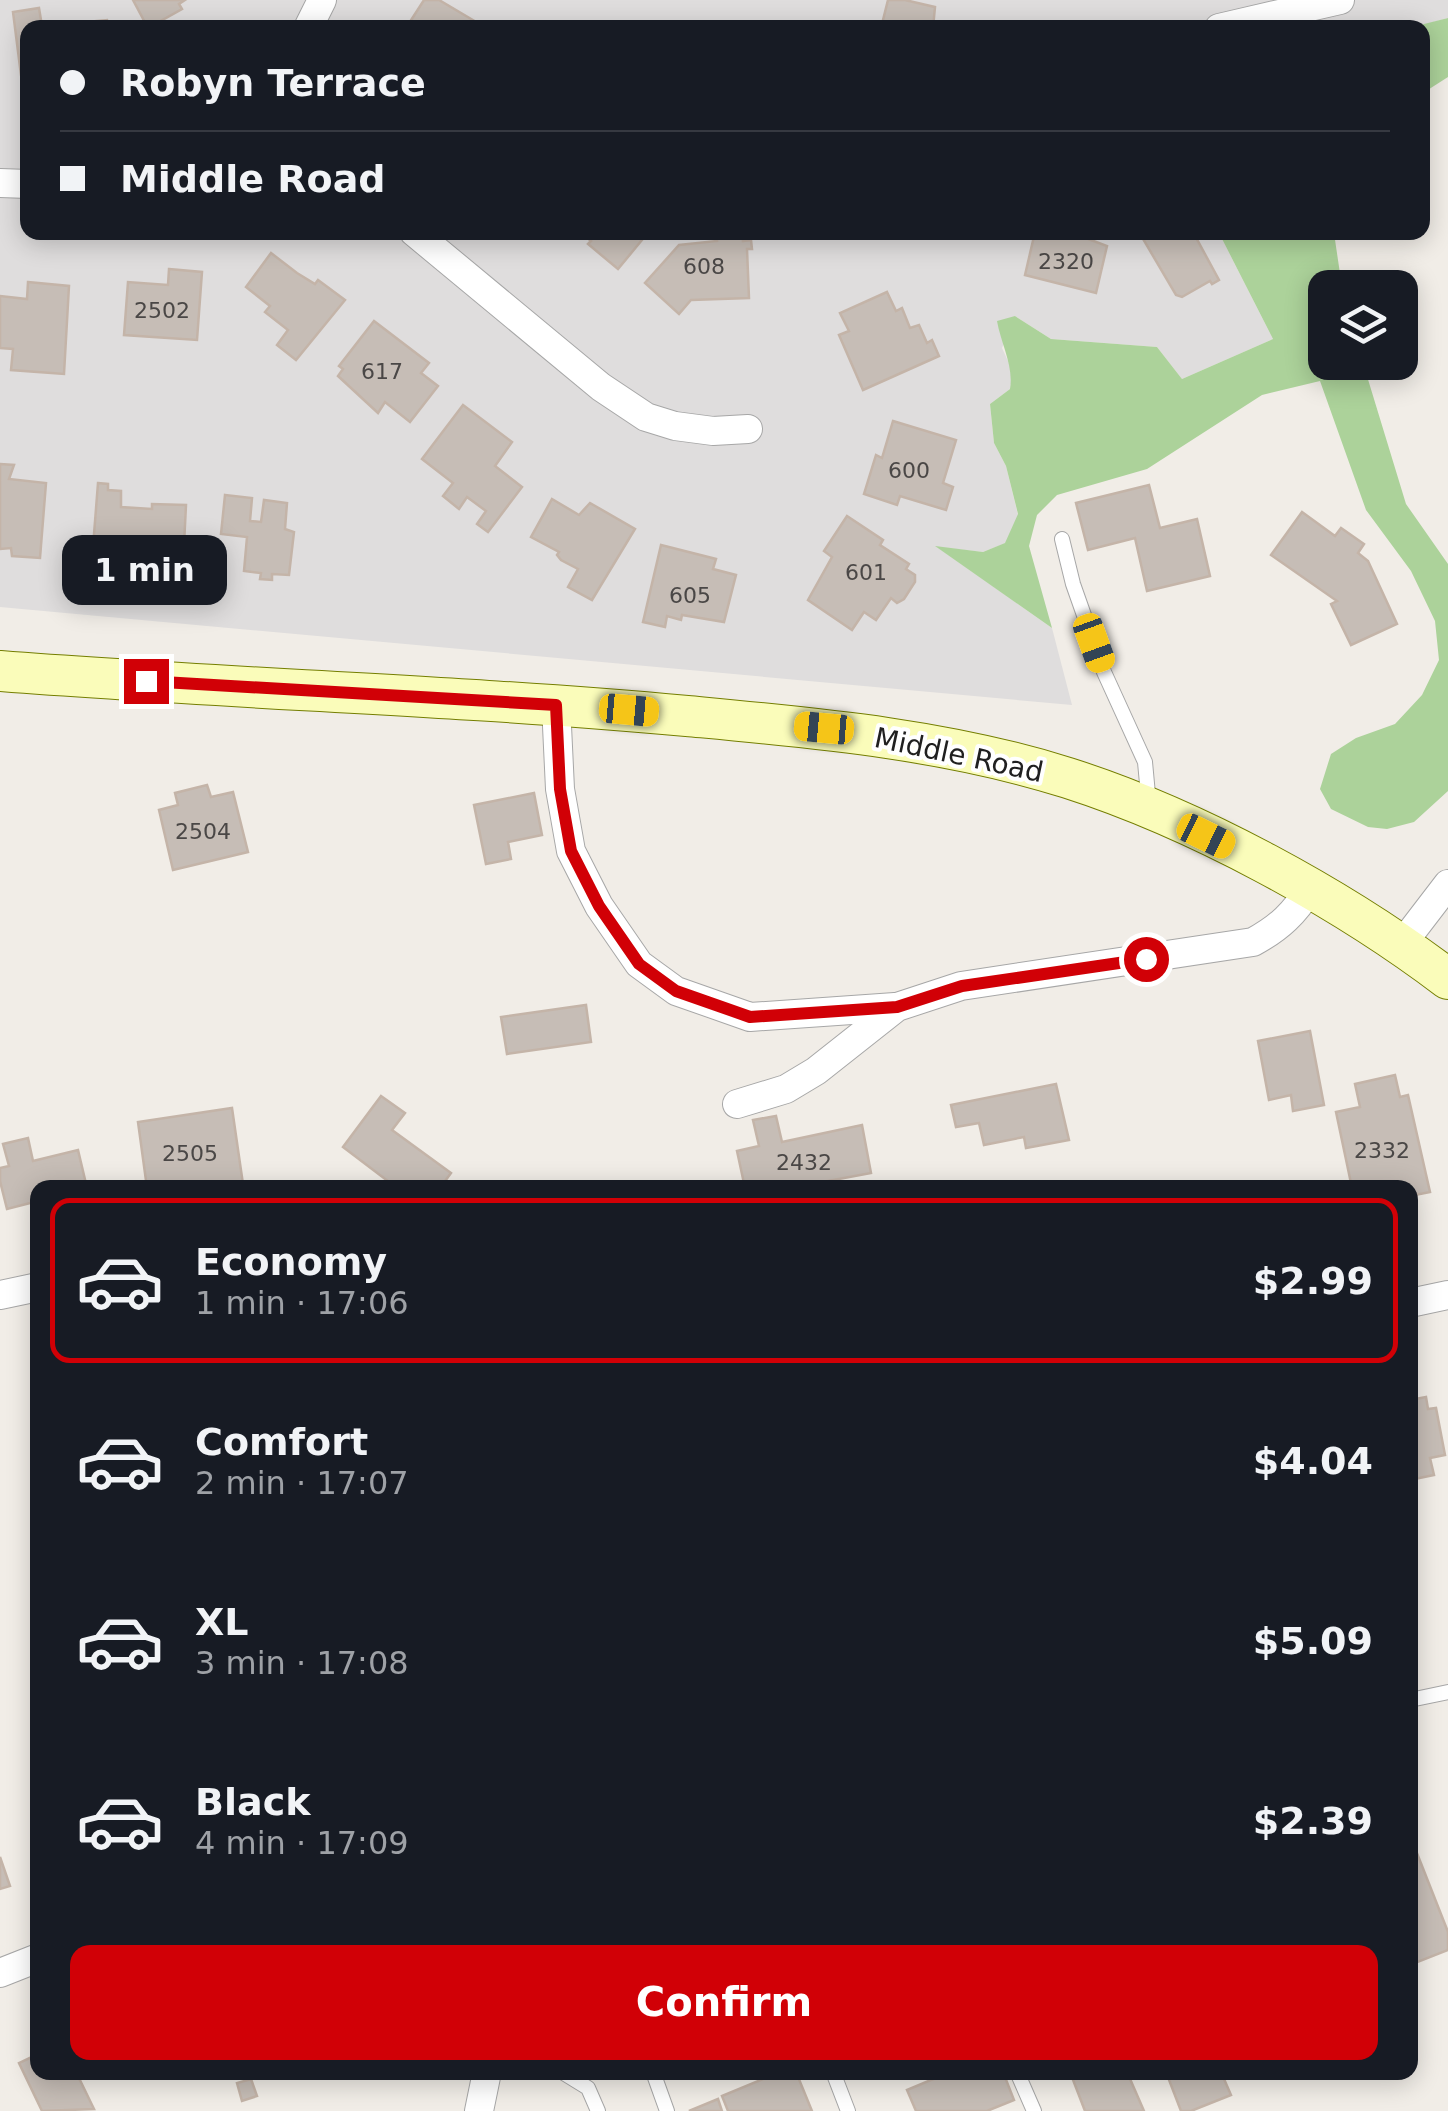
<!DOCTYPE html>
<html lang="en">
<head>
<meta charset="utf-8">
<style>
  body { margin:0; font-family:"DejaVu Sans",sans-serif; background:#242831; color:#f1f3f6; height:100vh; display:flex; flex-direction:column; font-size:38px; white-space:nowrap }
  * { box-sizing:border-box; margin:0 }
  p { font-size:32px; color:#9ea1a6 }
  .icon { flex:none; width:55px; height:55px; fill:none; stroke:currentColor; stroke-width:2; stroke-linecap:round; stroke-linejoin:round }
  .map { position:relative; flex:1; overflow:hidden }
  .side { position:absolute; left:30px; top:1180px; width:1388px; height:900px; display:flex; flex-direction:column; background:#171b24; border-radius:20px; box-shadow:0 5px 25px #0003 }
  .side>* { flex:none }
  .banner { position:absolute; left:20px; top:20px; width:1410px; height:220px; border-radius:20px; box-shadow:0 5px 25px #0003; display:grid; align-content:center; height:220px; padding:0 40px; background:#171b24 }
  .controls { position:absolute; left:1308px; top:270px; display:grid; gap:20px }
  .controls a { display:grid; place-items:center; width:110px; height:110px; border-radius:20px; background:#171b24; box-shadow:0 5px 25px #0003; font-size:50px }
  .end { position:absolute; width:45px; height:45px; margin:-22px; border:12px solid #d10006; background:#fff; box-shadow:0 0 0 5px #fff }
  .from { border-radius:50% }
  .bubble { position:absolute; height:70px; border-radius:20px; background:#171b24; box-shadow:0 5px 25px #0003; font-size:32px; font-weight:600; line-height:70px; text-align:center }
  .car { position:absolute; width:30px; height:60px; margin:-30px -15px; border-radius:12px; box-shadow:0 0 8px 2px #0007; background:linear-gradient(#f5c518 24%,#345 0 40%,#f5c518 0 76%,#345 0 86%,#f5c518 0) }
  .banner b { display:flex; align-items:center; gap:35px; height:95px; font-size:38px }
  .banner b+b { border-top:2px solid #363941 }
  .banner i { width:25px; height:25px; background:#f1f3f6 }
  ul { padding:18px 0 0; list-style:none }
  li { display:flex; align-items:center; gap:30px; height:165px; margin:0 20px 15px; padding:0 20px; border:5px solid transparent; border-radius:20px }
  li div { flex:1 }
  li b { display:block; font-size:38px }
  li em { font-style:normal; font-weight:600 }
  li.active { border-color:#d10006 }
  li>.icon { width:90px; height:90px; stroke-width:1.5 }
  .primary-button { display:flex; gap:20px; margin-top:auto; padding:20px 40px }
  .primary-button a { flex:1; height:115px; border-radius:20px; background:#d10006; color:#fff; font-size:40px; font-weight:600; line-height:115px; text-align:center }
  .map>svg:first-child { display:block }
</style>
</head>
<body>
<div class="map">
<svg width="1448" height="2111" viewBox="0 0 1448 2111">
  <rect width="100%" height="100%" fill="#f1ede7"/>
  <!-- residential -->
  <path fill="#dfdddd" d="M0,0H1448V18L1412,28H28V232L1219,233L1273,339L1182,379L1157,347L1051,339L1015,316L1002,348L1013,372L1010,389L990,404L994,443L1006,466L1018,515L1006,543L983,552L937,547L1052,628L1072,705L0,607Z"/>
  <!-- forest -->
  <g fill="#acd29a">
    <path d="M1448,18V77L1423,93L1422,28L1412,27Z"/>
    <path d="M1219,233H1334L1342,287L1325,288V362L1363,363L1406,504L1448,564V791L1414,822L1387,829L1368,827L1331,809L1320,789L1331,754L1356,738L1395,724L1422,695L1439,660L1435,621L1411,571L1366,510L1320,381L1262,395L1147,469L1057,495L1037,515L1029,546L1052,628L935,546L983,552L1005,543L1018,514L1006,466L994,443L990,404L1010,389C1014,366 1001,344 997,321L1015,316L1051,339L1157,347L1182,379L1273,339Z"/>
  </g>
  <!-- building -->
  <g fill="#c6bdb6" stroke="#c4b4a8" stroke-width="2.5">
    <path d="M133,0H185L179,4L182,9L148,28Z"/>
    <path d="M424,0H439L483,26L406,28Z"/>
    <path d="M888,0H905L935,7L933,28H881Z"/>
    <path d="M39,8L42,26L107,20L108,28H28V75H21L13,12Z"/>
    <path d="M581,232H633L642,240L618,269L588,244L591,241Z"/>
    <path d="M716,232H743V241L751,240L752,249H747L749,298L691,300L679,314L645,283L679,245L717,241Z"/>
    <path d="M1035,232H1070L1107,246L1096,293L1025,275Z"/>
    <path d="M1139,232H1193L1219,280L1212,284L1210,281L1182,297L1176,295Z"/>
    <path d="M271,253L297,273L315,284L318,280L345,300L296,360L277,345L288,330L265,312L270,306L246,287Z"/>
    <path d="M169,269L202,272L197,340L124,335L128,282L168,285Z"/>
    <path d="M28,282L69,286L64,374L11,370L13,349L0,348V296L27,299Z"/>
    <path d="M887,292L896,311L902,308L910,328L919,325L927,343L932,340L939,356L863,390L839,335L849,331L840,313Z"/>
    <path d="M374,321L429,363L421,373L438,386L410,422L385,402L378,413L338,376L343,369L339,366Z"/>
    <path d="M463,405L512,442L495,466L522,487L488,532L477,524L486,511L467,497L459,509L443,496L453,483L422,459Z"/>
    <path d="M893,421L956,440L943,483L953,487L946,510L900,496L897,505L864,494L876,455L882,458Z"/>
    <path d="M0,464L14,465L9,479L46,483L40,558L12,556L11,548L0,549Z"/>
    <path d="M98,483L108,484V490L121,491V507L152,509V504L186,505L184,545L148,544V563L92,560Z"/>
    <path d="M1149,485L1160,528L1197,519L1210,576L1147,591L1135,538L1088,550L1076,503Z"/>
    <path d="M225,495L252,498L250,521L261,522L264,500L287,503L285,529L294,532L289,575L272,574V580L260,579L261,573L244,571L247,537L221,534Z"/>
    <path d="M552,499L579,515L590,503L635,529L592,600L568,587L578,569L561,560L557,555L559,552L531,537Z"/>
    <path d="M1302,512L1335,536L1341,528L1364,544L1358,553L1368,561L1397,624L1351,645L1331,604L1337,601L1271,555Z"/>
    <path d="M847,516L883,540L880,545L909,564L906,569L915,575V582L904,599L897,603L891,598L876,620L864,612L852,630L808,600L832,557L824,551Z"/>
    <path d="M661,545L716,559L713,569L736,575L724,622L682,615L681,620L667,616L665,627L643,622Z"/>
    <path d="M207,785L211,797L233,792L248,852L173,870L159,810L178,805L175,793Z"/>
    <path d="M534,793L542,835L508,842L511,859L486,864L474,805Z"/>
    <path d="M586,1005L591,1042L507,1054L501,1017Z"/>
    <path d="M1310,1031L1324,1105L1293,1111L1291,1095L1269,1100L1258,1041Z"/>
    <path d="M1395,1075L1400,1097L1408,1095L1430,1192L1410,1196V1188H1352L1336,1112L1360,1107L1355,1084Z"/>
    <path d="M1056,1084L1069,1140L1026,1148L1024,1137L984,1145L979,1123L956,1127L951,1105Z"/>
    <path d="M381,1096L405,1113L392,1130L451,1173L440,1188H397L343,1147Z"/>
    <path d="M232,1108L243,1184L147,1188L138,1122Z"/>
    <path d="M776,1116L782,1142L862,1125L871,1173L812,1184L813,1188H745L737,1151L759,1146L753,1120Z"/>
    <path d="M28,1138L33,1161L78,1150L87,1188H38V1201L7,1209L0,1181V1168L9,1166L3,1144Z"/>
    <path d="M1426,1397L1428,1409L1436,1408L1445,1455L1430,1458L1434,1475L1410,1480V1400Z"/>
    <path d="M1411,1838L1448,1932V1950L1410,1965Z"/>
    <path d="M0,1857L10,1886L0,1889Z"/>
    <path d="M38,2054V2072H76L94,2109L42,2111L19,2063Z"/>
    <path d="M780,2072H796L812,2111H728L722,2096Z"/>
    <path d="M950,2072H1003L1014,2100L987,2111H916L907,2090Z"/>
    <path d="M1070,2072H1127L1144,2111H1085Z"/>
    <path d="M1166,2072H1221L1231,2095L1191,2111H1181Z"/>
    <path d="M251,2079L257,2096L242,2101L237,2083Z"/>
    <path d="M718,2099L722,2111H689Z"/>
  </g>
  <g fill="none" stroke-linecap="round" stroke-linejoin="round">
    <defs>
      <g id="service">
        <path d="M1062,539L1073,584L1104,672L1145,762L1149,805"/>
        <path d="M1410,1700L1448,1692"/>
        <path d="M562,2072L588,2088L598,2111"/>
        <path d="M653,2072L667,2111"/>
        <path d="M833,2072L848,2111"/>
        <path d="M1017,2072L1034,2111"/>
      </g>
      <g id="minor">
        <path d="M308,28L322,0"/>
        <path d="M1219,28L1340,0"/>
        <path d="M0,183L28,184"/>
        <path d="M414,232L601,387L646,417L675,426L713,431L748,429"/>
        <path d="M556,705L560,789L571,851L599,906L639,964L676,991L750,1017L895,1007"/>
        <path d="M1402,944L1448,884"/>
        <path d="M737,1104L786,1089L816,1071L897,1007L961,986L1253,942C1279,928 1295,913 1310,888"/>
        <path d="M0,1295L38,1287"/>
        <path d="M1410,1303L1448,1295"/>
        <path d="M0,1973L38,1958"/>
        <path d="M479,2111L487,2072"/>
      </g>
      <path id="secondary" d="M0,671C229,689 459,695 687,716C815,728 945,739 1068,778C1196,819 1341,898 1448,979"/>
    </defs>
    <!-- service casing -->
    <use href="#service" stroke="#a7a7a7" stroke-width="16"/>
    <!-- minor casing -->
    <use href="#minor" stroke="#a7a7a7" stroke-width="30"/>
    <!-- secondary casing -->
    <use href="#secondary" stroke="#747e01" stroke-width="42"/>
    <!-- service -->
    <use href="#service" stroke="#fff" stroke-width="14"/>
    <!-- minor -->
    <use href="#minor" stroke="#fff" stroke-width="28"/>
    <!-- secondary -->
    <use href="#secondary" stroke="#fafcba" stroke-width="40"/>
  </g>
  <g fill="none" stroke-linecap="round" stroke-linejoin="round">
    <!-- route -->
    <path stroke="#d10006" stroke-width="12" d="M146,681L556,705L560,789L571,851L599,906L639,964L676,991L750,1017L897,1007L962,986L1146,959"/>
  </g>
  <g text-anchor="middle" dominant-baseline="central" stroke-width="8" stroke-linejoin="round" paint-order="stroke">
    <!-- number labels -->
    <g font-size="22" fill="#4a4746">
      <text x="1066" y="261">2320</text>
      <text x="704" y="266">608</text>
      <text x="162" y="310">2502</text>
      <text x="382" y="371">617</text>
      <text x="909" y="470">600</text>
      <text x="866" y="572">601</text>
      <text x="690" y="595">605</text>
      <text x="203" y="831">2504</text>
      <text x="1382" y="1150">2332</text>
      <text x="190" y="1153">2505</text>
      <text x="804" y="1162">2432</text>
    </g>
    <!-- street labels -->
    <g font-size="28" fill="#202020" stroke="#fff">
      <text transform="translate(959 755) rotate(12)">Middle Road</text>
    </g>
  </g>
</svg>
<div class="controls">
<a><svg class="icon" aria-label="layers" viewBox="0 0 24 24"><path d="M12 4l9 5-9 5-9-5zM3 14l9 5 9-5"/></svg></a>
</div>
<i class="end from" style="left:1146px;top:959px"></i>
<i class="end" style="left:146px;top:681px"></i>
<div class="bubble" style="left:62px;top:535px;width:165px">1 min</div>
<i class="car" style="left:1094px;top:643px;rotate:160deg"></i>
<i class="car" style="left:629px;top:710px;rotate:95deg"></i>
<i class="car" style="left:824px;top:728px;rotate:275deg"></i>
<i class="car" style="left:1206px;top:836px;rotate:116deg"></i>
<div class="banner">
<b><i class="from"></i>Robyn Terrace</b>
<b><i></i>Middle Road</b>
</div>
<section class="side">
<ul>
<li class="active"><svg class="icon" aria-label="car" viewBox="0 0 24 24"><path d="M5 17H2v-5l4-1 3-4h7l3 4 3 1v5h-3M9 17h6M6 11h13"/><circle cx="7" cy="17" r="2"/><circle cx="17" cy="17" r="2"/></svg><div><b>Economy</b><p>1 min · 17:06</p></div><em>$2.99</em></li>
<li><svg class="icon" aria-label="car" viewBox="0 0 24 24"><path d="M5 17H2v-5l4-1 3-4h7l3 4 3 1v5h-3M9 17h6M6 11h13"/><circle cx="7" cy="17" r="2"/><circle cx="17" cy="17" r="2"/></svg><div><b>Comfort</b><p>2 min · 17:07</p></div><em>$4.04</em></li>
<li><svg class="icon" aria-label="car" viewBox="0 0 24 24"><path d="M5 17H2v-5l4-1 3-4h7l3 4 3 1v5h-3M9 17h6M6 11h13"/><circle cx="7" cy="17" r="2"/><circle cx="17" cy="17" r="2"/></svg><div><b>XL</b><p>3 min · 17:08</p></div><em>$5.09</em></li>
<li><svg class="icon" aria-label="car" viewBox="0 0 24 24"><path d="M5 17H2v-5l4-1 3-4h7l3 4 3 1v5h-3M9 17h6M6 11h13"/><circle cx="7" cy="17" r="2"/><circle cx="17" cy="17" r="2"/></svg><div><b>Black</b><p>4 min · 17:09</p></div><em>$2.39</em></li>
</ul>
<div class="primary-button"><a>Confirm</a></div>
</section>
</div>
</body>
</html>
